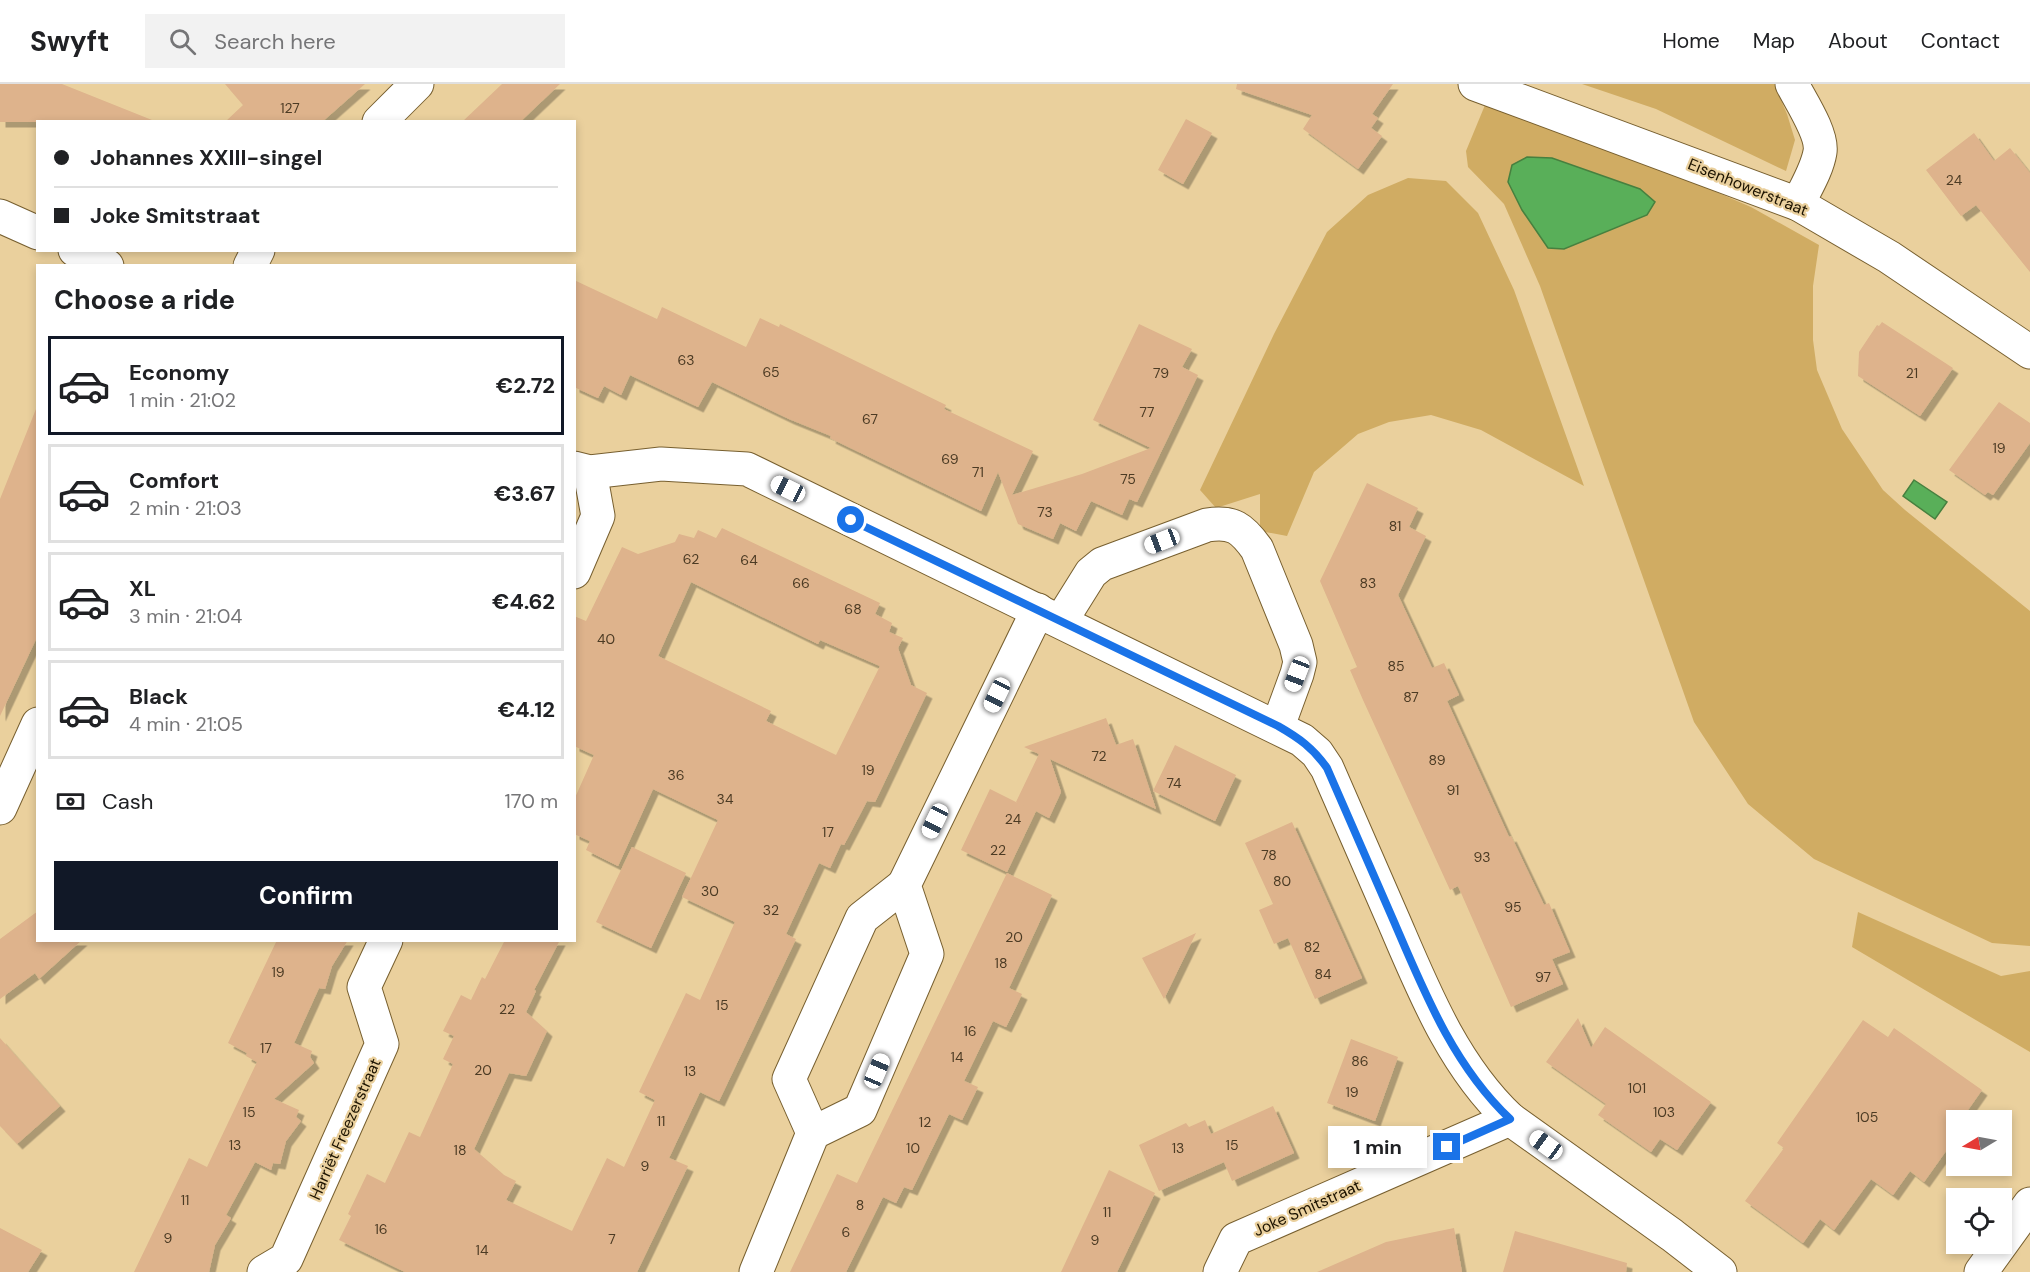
<!DOCTYPE html>
<html lang="en">
<head>
<meta charset="utf-8">
<style>
  body { margin:0; font-family:"DM Sans",sans-serif; background:#f2f2f2; color:#202124; height:100vh; display:flex; flex-direction:column; font-size:22px; white-space:nowrap }
  * { box-sizing:border-box; margin:0 }
  p { font-size:20px; color:#757577 }
  .icon { flex:none; width:33px; height:33px; fill:none; stroke:currentColor; stroke-width:2; stroke-linecap:round; stroke-linejoin:round }
  .map { position:relative; flex:1; overflow:hidden }
  .side { position:absolute; left:36px; top:180px; width:540px; height:678px; display:flex; flex-direction:column; background:#fff; border-radius:0px; box-shadow:0 3px 9px #0003 }
  .side>* { flex:none }
  .top-card { position:absolute; left:36px; top:36px; width:540px; height:132px; border-radius:0px; box-shadow:0 3px 9px #0003; display:grid; align-content:center; height:132px; padding:0 18px; background:#fff }
  .needle { width:39px; rotate:260deg }
  .tools { position:absolute; left:1946px; top:1026px; display:grid; gap:12px }
  .tools a { display:grid; place-items:center; width:66px; height:66px; border-radius:0px; background:#fff; box-shadow:0 3px 9px #0003; font-size:30px }
  .end { position:absolute; width:27px; height:27px; margin:-14px; border:8px solid #1a73e8; background:#fff; box-shadow:0 0 0 3px #fff }
  .from { border-radius:50% }
  .bubble { position:absolute; height:42px; border-radius:0px; background:#fff; box-shadow:0 3px 9px #0003; font-size:20px; font-weight:700; line-height:42px; text-align:center }
  .car { position:absolute; width:18px; height:36px; margin:-18px -9px; border-radius:8px; box-shadow:0 0 4px 2px #0007; background:linear-gradient(#fff 24%,#345 0 40%,#fff 0 76%,#345 0 86%,#fff 0) }
  .top-card b { display:flex; align-items:center; gap:21px; height:57px; font-size:22px }
  .top-card b+b { border-top:2px solid #e0e0e0 }
  .top-card i { width:15px; height:15px; background:#202124 }
  ul { padding:0; list-style:none }
  li { display:flex; align-items:center; gap:18px; height:99px; margin:0 12px 9px; padding:0 6px; border:3px solid #e0e0e0; border-radius:0px }
  li div { flex:1 }
  li b { display:block; font-size:22px }
  li em { font-style:normal; font-weight:700 }
  li.active { border-color:#111827 }
  li>.icon { width:54px; height:54px; stroke-width:1.5 }
  h2 { padding:0 18px; font-size:27px; line-height:72px }
  .pay { display:flex; align-items:center; gap:15px; height:66px; padding:0 18px; font-size:22px }
  .pay p { margin-inline-start:auto }
  .primary-button { display:flex; gap:12px; margin-top:auto; padding:12px 18px }
  .primary-button a { flex:1; height:69px; border-radius:0px; background:#111827; color:#fff; font-size:24px; font-weight:700; line-height:69px; text-align:center }
  header { display:flex; align-items:center; gap:36px; box-sizing:border-box; height:84px; padding:0 30px; background:#fff; border-bottom:2px solid #e0e0e0 }
  header strong { font-size:28px }
  nav { display:flex; gap:33px; margin-inline-start:auto; font-size:21px }
  .search { width:420px; height:54px; background:#f2f2f2; display:flex; align-items:center; gap:15px; box-sizing:border-box; padding:0 21px; border-radius:0px; color:#757577; font-size:22px }
  .map>svg:first-child { display:block }
</style>
</head>
<body>
<header>
<strong>Swyft</strong>
<div class="search"><svg class="icon" aria-label="search" viewBox="0 0 24 24"><circle cx="10" cy="10" r="6"/><path d="M15 15l6 6"/></svg>Search here</div>
<nav><a>Home</a><a>Map</a><a>About</a><a>Contact</a></nav>
</header>
<div class="map">
<svg width="2030" height="1188" viewBox="0 0 2030 1188">
  <defs>
    <filter id="shadow"><feDropShadow dx="5.5" dy="5.5" stdDeviation="0" flood-color="#0004"/></filter>
  </defs>
  <rect width="100%" height="100%" fill="#ead09d"/>
  <!-- green -->
  <g fill="#d0ac63" fill-rule="evenodd">
    <path d="M1582,0H1774L1787,30L1795,56L1786,87L1656,25Z"/>
    <path d="M1485,21L1640,75L1751,123L1819,161L1813,202V256L1817,286L1842,345L1883,406L1905,426L2030,527V862L1992,859L1814,775L1748,720L1694,638L1540,202L1504,120L1468,83L1466,67ZM1552,74L1640,105L1655,118Z"/>
    <path d="M1408,94L1446,97L1478,129L1514,206L1584,402L1481,346L1431,331L1389,338L1358,350L1314,388L1287,452L1260,447V410L1216,424L1200,406L1274,250L1327,148L1368,111Z"/>
    <path d="M1858,828L2001,892L2030,887V968L1852,863Z"/>
  </g>
  <!-- water -->
  <g fill="#59af59" stroke="#47803f" stroke-width="1.5">
    <path d="M1527,73L1552,74L1640,105L1655,118L1647,131L1564,165L1548,164L1522,126L1508,98L1512,81Z"/>
    <path d="M1914,396L1947,418L1935,435L1903,412Z"/>
  </g>
  <!-- building -->
  <g fill="#deb38c" fill-rule="evenodd" filter="url(#shadow)">
    <path d="M0,0H62L152,36V38H0Z"/>
    <path d="M225,0H365L322,38H225L243,21Z"/>
    <path d="M502,0H560L520,38H462Z"/>
    <path d="M1237,0H1393L1372,30L1378,34L1371,44L1382,52L1358,85L1303,45L1312,31L1236,5Z"/>
    <path d="M1186,35L1212,49L1183,100L1158,86Z"/>
    <path d="M1974,49L1994,77L2010,64L2030,89V188L1976,121L1961,132L1926,86Z"/>
    <path d="M574,196L657,235L662,223L746,263L760,234L779,243L780,240L946,321L944,325L1033,367L1012,411L1082,390L1151,364L1093,336L1139,240L1192,265L1182,283L1198,291L1137,418L1129,415L1122,431L1091,417L1076,447L1060,439L1053,455L1018,440L998,388L981,427L836,357L830,354L831,352L789,335L712,298L698,323L630,291L621,311L604,302L598,314L574,303Z"/>
    <path d="M1882,238L1953,284L1920,332L1858,292L1859,268L1877,241L1879,242Z"/>
    <path d="M1999,318L2030,339V359L1993,411L1988,408L1985,411L1949,386Z"/>
    <path d="M36,325L38,551L0,632V415Z"/>
    <path d="M1367,399L1418,424L1409,443L1426,452L1398,511L1432,584L1444,579L1459,611L1447,617L1509,753L1511,752L1544,821L1549,819L1570,868L1552,875L1563,900L1511,923L1458,802L1450,806L1363,616L1350,586L1357,583L1320,497Z"/>
    <path d="M722,444L880,519L875,530L892,539L889,548L903,554L898,564L911,601L927,609L875,718L867,717L844,761L841,760L830,784L819,779L786,850L796,855L719,1017L700,1008L669,1074L688,1082L637,1188H405L339,1156L351,1132L348,1130L367,1090L385,1099L409,1048L420,1053L453,980L443,975L454,952L443,947L461,911L471,916L482,893L485,895L505,856H560L534,906L536,907L526,928L547,947L526,992L509,989L474,1065L504,1091L516,1097L506,1116L572,1147L607,1074L624,1083L655,1016L639,1008L686,909L700,916L735,838L682,813L718,736L653,705L618,782L586,766L590,757L574,750V716L594,671L574,662V532L586,537L622,463L638,470L675,458L679,450L694,454L698,446L716,454ZM691,498L818,560L820,556L880,582L836,671L766,637L771,627L658,572Z"/>
    <path d="M1106,634L1116,661L1133,655L1156,725L1050,675L1061,708L1049,734L1036,727L1007,788L961,766L990,705L1024,722L1016,718L1039,670L1024,663Z"/>
    <path d="M1175,661L1236,691L1215,737L1153,707Z"/>
    <path d="M1292,738L1362,894L1315,915L1288,854L1274,860L1259,826L1273,820L1245,759Z"/>
    <path d="M632,763L686,789L651,864L596,838Z"/>
    <path d="M1007,789L1052,811L1009,904L1022,910L1014,927L1006,943L993,937L964,997L978,1003L962,1036L949,1030L912,1106L904,1103L896,1119L883,1113L846,1188H790L837,1090L857,1099Z"/>
    <path d="M38,827V856H82L39,895L35,889L0,915V855Z"/>
    <path d="M1196,849L1164,915L1142,874Z"/>
    <path d="M277,856H348L332,882L325,905L319,904L294,959L312,967L310,973L314,979L274,1015L299,1026L296,1033L301,1037L286,1057L280,1080L273,1079L271,1086L255,1078L226,1131L231,1134L215,1161L209,1188H134L189,1074L207,1083L257,978L246,972L247,969L228,959Z"/>
    <path d="M1578,934L1591,964L1605,943L1711,1018L1677,1066L1660,1055L1651,1068L1598,1031L1606,1020L1546,978Z"/>
    <path d="M1863,936L1888,953L1894,944L1982,1006L1961,1036H1956V1053L1924,1098L1910,1087L1893,1111L1871,1095L1834,1146L1820,1135L1803,1159L1745,1117L1784,1064L1777,1059Z"/>
    <path d="M0,954L60,1022L17,1060L0,1042Z"/>
    <path d="M1351,955L1398,973L1375,1037L1327,1019Z"/>
    <path d="M1273,1022L1294,1069L1232,1097L1224,1078L1159,1107L1139,1061L1186,1039L1189,1043L1205,1036L1211,1050Z"/>
    <path d="M1109,1086L1155,1109L1117,1188H1061Z"/>
    <path d="M0,1144L42,1166L28,1188H0Z"/>
    <path d="M1454,1144L1462,1188H1317L1386,1158Z"/>
    <path d="M1515,1147L1627,1179L1626,1188H1503Z"/>
  </g>
  <g fill="none" stroke-linecap="round" stroke-linejoin="round">
    <defs>
      <g id="minor">
        <path d="M1475,0L1798,120L1889,173L2030,268"/>
        <path d="M1792,0C1800,16 1823,50 1820,68C1817,86 1806,103 1798,120"/>
        <path d="M379,38L417,0"/>
        <path d="M0,132L38,149"/>
        <path d="M75,166L107,182"/>
        <path d="M250,182L258,166"/>
        <path d="M574,384L590,388L661,380L747,385L1302,656L1317,669L1327,684C1350,736 1372,788 1395,840C1425,910 1454,982 1510,1035L1672,1151L1720,1188"/>
        <path d="M574,488L598,432L590,388"/>
        <path d="M1061,537L1091,489L1102,480L1207,441C1233,437 1242,444 1257,465L1296,561L1300,578L1297,590L1278,642"/>
        <path d="M0,724L38,640"/>
        <path d="M813,1049L789,995L862,834L904,801"/>
        <path d="M264,1188L286,1175L382,960L364,903L386,856"/>
        <path d="M756,1188L813,1049L860,1026L927,870L904,801L1038,526"/>
        <path d="M1220,1188L1236,1155L1510,1035"/>
        <path d="M1981,1188L2030,1120"/>
      </g>
    </defs>
    <!-- minor casing -->
    <use href="#minor" stroke="#775f2f" stroke-width="35"/>
    <!-- minor -->
    <use href="#minor" stroke="#fff" stroke-width="33"/>
  </g>
  <g fill="none" stroke-linecap="round" stroke-linejoin="round">
    <!-- route -->
    <path stroke="#1a73e8" stroke-width="8" d="M851,436L1278,642C1299,654 1313,664 1327,684C1350,736 1372,788 1395,840C1425,910 1454,982 1510,1035L1447,1063"/>
  </g>
  <g text-anchor="middle" dominant-baseline="central" stroke-width="4.5" stroke-linejoin="round" paint-order="stroke">
    <!-- number labels -->
    <g font-size="14" fill="#4c3b24">
      <text x="290" y="24">127</text>
      <text x="1954" y="96">24</text>
      <text x="686" y="276">63</text>
      <text x="771" y="288">65</text>
      <text x="1161" y="289">79</text>
      <text x="1912" y="289">21</text>
      <text x="1147" y="328">77</text>
      <text x="870" y="335">67</text>
      <text x="1999" y="364">19</text>
      <text x="950" y="375">69</text>
      <text x="978" y="388">71</text>
      <text x="1128" y="395">75</text>
      <text x="1045" y="428">73</text>
      <text x="1395" y="442">81</text>
      <text x="691" y="475">62</text>
      <text x="749" y="476">64</text>
      <text x="801" y="499">66</text>
      <text x="1368" y="499">83</text>
      <text x="853" y="525">68</text>
      <text x="606" y="555">40</text>
      <text x="1396" y="582">85</text>
      <text x="1411" y="613">87</text>
      <text x="1099" y="672">72</text>
      <text x="1437" y="676">89</text>
      <text x="868" y="686">19</text>
      <text x="676" y="691">36</text>
      <text x="1174" y="699">74</text>
      <text x="1453" y="706">91</text>
      <text x="725" y="715">34</text>
      <text x="1013" y="735">24</text>
      <text x="828" y="748">17</text>
      <text x="998" y="766">22</text>
      <text x="1269" y="771">78</text>
      <text x="1482" y="773">93</text>
      <text x="1282" y="797">80</text>
      <text x="710" y="807">30</text>
      <text x="1513" y="823">95</text>
      <text x="771" y="826">32</text>
      <text x="1014" y="853">20</text>
      <text x="1312" y="863">82</text>
      <text x="1001" y="879">18</text>
      <text x="278" y="888">19</text>
      <text x="1323" y="890">84</text>
      <text x="1543" y="893">97</text>
      <text x="722" y="921">15</text>
      <text x="507" y="925">22</text>
      <text x="970" y="947">16</text>
      <text x="266" y="964">17</text>
      <text x="957" y="973">14</text>
      <text x="1360" y="977">86</text>
      <text x="483" y="986">20</text>
      <text x="690" y="987">13</text>
      <text x="1637" y="1004">101</text>
      <text x="1352" y="1008">19</text>
      <text x="249" y="1028">15</text>
      <text x="1664" y="1028">103</text>
      <text x="1867" y="1033">105</text>
      <text x="661" y="1037">11</text>
      <text x="925" y="1038">12</text>
      <text x="235" y="1061">13</text>
      <text x="1232" y="1061">15</text>
      <text x="913" y="1064">10</text>
      <text x="1178" y="1064">13</text>
      <text x="460" y="1066">18</text>
      <text x="645" y="1082">9</text>
      <text x="185" y="1116">11</text>
      <text x="860" y="1121">8</text>
      <text x="1107" y="1128">11</text>
      <text x="381" y="1145">16</text>
      <text x="846" y="1148">6</text>
      <text x="168" y="1154">9</text>
      <text x="612" y="1155">7</text>
      <text x="1095" y="1156">9</text>
      <text x="482" y="1166">14</text>
    </g>
    <!-- street labels -->
    <g font-size="16" fill="#1c1301" stroke="#ead09d">
      <text transform="translate(1748 103) rotate(22)">Eisenhowerstraat</text>
      <text transform="translate(345 1045) rotate(-66)">Harriët Freezerstraat</text>
      <text transform="translate(1307 1124) rotate(-24)">Joke Smitstraat</text>
    </g>
  </g>
</svg>
<div class="tools">
<a><svg class="needle" viewBox="-14 -14 28 28"><path d="M0-13l5 13h-10z" fill="#e53935"/><path d="M0 13l5-13h-10z" fill="#757577"/></svg></a>
<a><svg class="icon" aria-label="locate" viewBox="0 0 24 24"><circle cx="12" cy="12" r="6"/><path d="M12 2v4M12 18v4M2 12h4M18 12h4"/></svg></a>
</div>
<i class="end from" style="left:851px;top:436px"></i>
<i class="end" style="left:1447px;top:1063px"></i>
<div class="bubble" style="left:1328px;top:1042px;width:99px">1 min</div>
<i class="car" style="left:788px;top:405px;rotate:296deg"></i>
<i class="car" style="left:1162px;top:457px;rotate:249deg"></i>
<i class="car" style="left:1297px;top:590px;rotate:201deg"></i>
<i class="car" style="left:997px;top:611px;rotate:206deg"></i>
<i class="car" style="left:935px;top:737px;rotate:206deg"></i>
<i class="car" style="left:877px;top:987px;rotate:23deg"></i>
<i class="car" style="left:1546px;top:1061px;rotate:306deg"></i>
<div class="top-card">
<b><i class="from"></i>Johannes XXIII-singel</b>
<b><i></i>Joke Smitstraat</b>
</div>
<section class="side">
<h2>Choose a ride</h2>
<ul>
<li class="active"><svg class="icon" aria-label="car" viewBox="0 0 24 24"><path d="M5 17H2v-5l4-1 3-4h7l3 4 3 1v5h-3M9 17h6M6 11h13"/><circle cx="7" cy="17" r="2"/><circle cx="17" cy="17" r="2"/></svg><div><b>Economy</b><p>1 min · 21:02</p></div><em>€2.72</em></li>
<li><svg class="icon" aria-label="car" viewBox="0 0 24 24"><path d="M5 17H2v-5l4-1 3-4h7l3 4 3 1v5h-3M9 17h6M6 11h13"/><circle cx="7" cy="17" r="2"/><circle cx="17" cy="17" r="2"/></svg><div><b>Comfort</b><p>2 min · 21:03</p></div><em>€3.67</em></li>
<li><svg class="icon" aria-label="car" viewBox="0 0 24 24"><path d="M5 17H2v-5l4-1 3-4h7l3 4 3 1v5h-3M9 17h6M6 11h13"/><circle cx="7" cy="17" r="2"/><circle cx="17" cy="17" r="2"/></svg><div><b>XL</b><p>3 min · 21:04</p></div><em>€4.62</em></li>
<li><svg class="icon" aria-label="car" viewBox="0 0 24 24"><path d="M5 17H2v-5l4-1 3-4h7l3 4 3 1v5h-3M9 17h6M6 11h13"/><circle cx="7" cy="17" r="2"/><circle cx="17" cy="17" r="2"/></svg><div><b>Black</b><p>4 min · 21:05</p></div><em>€4.12</em></li>
</ul>
<div class="pay"><svg class="icon" aria-label="cash" viewBox="0 0 24 24"><path d="M3 7h18v10H3z"/><circle cx="12" cy="12" r="2"/></svg>Cash<p>170 m</p></div>
<div class="primary-button"><a>Confirm</a></div>
</section>
</div>
</body>
</html>
